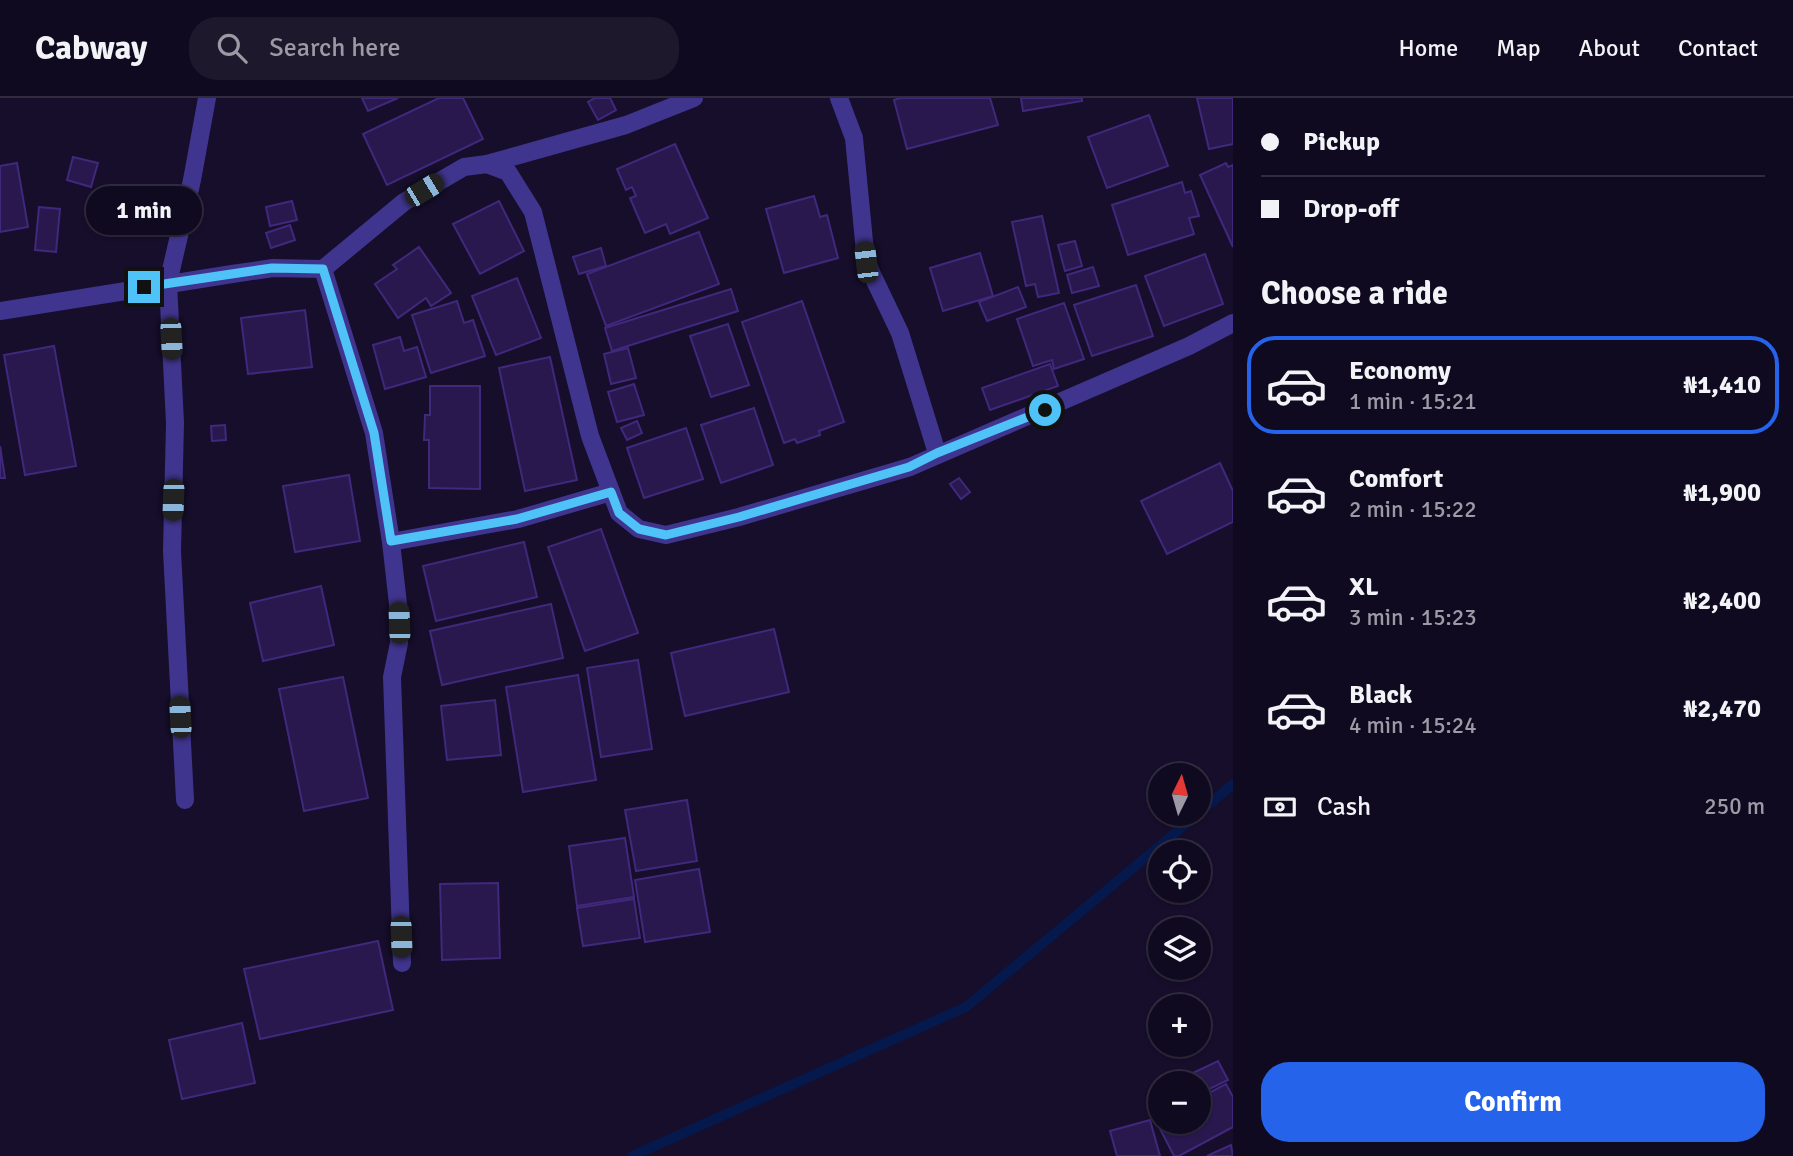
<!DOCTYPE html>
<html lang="en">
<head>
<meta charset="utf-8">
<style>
  body { margin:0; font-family:Signika,sans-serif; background:#1e182d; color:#f1f3f6; height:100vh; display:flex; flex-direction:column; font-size:26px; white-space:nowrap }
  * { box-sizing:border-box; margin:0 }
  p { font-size:23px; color:#9c9aa5 }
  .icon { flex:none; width:38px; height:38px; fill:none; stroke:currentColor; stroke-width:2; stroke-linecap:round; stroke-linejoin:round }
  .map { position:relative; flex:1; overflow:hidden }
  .side { display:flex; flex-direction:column; background:#100a20; width:560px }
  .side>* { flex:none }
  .guide { display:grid; align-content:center; height:154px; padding:0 28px; background:#100a20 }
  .needle { width:46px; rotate:5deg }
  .controls { position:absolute; left:1148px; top:665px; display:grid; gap:14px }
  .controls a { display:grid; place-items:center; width:63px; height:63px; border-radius:50%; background:#100a20; box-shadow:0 2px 5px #0004,0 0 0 2px #302b3e; font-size:35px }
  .end { position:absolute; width:32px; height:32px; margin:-16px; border:9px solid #4fc3f7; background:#111; box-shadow:0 0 0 4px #111 }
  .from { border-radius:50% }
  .bubble { position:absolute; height:49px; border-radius:24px; background:#100a20; box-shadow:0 2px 5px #0004,0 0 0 2px #302b3e; font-size:23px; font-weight:800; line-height:49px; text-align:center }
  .car { position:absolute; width:21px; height:42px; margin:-21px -10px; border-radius:9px; box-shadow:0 0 5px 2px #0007; background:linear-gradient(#222 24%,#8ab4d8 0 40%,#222 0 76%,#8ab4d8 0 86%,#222 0) }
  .guide b { display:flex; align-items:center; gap:24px; height:66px; font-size:26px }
  .guide b+b { border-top:2px solid #302b3e }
  .guide i { width:18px; height:18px; background:#f1f3f6 }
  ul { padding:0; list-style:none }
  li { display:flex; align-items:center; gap:21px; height:98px; margin:0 14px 10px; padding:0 14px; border:4px solid transparent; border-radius:28px }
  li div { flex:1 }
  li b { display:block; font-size:26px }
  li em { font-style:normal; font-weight:800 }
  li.on { border-color:#2563eb }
  li>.icon { width:63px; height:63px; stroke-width:1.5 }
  h2 { padding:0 28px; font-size:32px; line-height:84px }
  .pay { display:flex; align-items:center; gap:18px; height:77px; padding:0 28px; font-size:26px }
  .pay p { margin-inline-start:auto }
  .action { display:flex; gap:14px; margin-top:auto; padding:14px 28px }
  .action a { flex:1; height:80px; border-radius:28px; background:#2563eb; color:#fff; font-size:28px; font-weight:800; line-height:80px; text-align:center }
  header { display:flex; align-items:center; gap:42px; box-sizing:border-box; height:98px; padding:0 35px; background:#100a20; border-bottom:2px solid #302b3e }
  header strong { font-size:33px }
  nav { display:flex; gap:38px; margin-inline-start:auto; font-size:24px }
  .search { width:490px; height:63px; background:#1e182d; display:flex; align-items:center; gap:18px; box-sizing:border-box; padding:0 24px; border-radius:28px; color:#9c9aa5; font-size:26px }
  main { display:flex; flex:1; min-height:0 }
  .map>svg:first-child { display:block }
</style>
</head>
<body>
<header>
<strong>Cabway</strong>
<div class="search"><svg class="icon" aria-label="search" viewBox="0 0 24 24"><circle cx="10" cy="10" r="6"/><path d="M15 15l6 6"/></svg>Search here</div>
<nav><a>Home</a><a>Map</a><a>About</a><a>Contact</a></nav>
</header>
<main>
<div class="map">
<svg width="1233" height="1058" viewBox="0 0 1233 1058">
  <rect width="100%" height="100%" fill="#160e2b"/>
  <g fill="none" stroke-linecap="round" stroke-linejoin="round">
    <!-- stream -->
    <g stroke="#06194c" stroke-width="10">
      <path d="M1199,715L1233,686"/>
      <path d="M632,1058L966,909L1198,716"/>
    </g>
  </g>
  <!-- building -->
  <g fill="#28184e" stroke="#40287c" stroke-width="2">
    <path d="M362,0H398L368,13Z"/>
    <path d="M439,0H463L483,41L387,87L363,36Z"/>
    <path d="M595,0H610L616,12L598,22L588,4Z"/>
    <path d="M901,0H990L998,27L907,51L894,2Z"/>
    <path d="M1021,0H1082V3L1023,13Z"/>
    <path d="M1197,0H1233V46L1209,51Z"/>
    <path d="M1149,17L1168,68L1107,90L1088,39Z"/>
    <path d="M675,46L708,120L670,136L666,126L645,135L630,100L636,98L632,89L626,92L617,71Z"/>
    <path d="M73,59L98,65L91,89L67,82Z"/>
    <path d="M17,65L28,129L0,134V68Z"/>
    <path d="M1226,65L1228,69L1233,67V149L1200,77Z"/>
    <path d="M1182,84L1185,95L1191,93L1199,118L1189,120L1194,136L1128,157L1112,107Z"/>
    <path d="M814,98L820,119L827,117L838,160L784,175L766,111Z"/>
    <path d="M292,103L297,122L270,128L266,109Z"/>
    <path d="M499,103L524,153L480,176L453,126Z"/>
    <path d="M39,109L60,111L56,154L35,152Z"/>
    <path d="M1042,118L1059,195L1038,199L1035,186L1026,188L1012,124Z"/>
    <path d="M290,127L295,142L271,150L266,135Z"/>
    <path d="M699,134L719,186L606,228L587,176Z"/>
    <path d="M1075,143L1082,168L1065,173L1058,147Z"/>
    <path d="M419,149L451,195L431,208L426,200L398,220L375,186L397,171L393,167Z"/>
    <path d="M601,150L606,168L579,176L573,159Z"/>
    <path d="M980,155L993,198L943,213L930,170Z"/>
    <path d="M1205,156L1223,206L1164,228L1145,178Z"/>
    <path d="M1093,169L1099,188L1072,195L1067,177Z"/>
    <path d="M517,180L541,240L496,257L472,198Z"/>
    <path d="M1136,187L1153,238L1092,258L1074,207Z"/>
    <path d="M1018,189L1026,209L987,223L979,204Z"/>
    <path d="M731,191L738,213L612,253L605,230Z"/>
    <path d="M457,203L464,225L473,222L485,258L431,275L412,217Z"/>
    <path d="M802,203L844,324L819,333L820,337L797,345L795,341L784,345L742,224Z"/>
    <path d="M1064,205L1084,261L1054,271L1052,262L1033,268L1017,221Z"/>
    <path d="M305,212L312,269L248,276L241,220Z"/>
    <path d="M728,226L749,287L711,299L690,238Z"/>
    <path d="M400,239L404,253L417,249L426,279L385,291L373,247Z"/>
    <path d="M54,248L76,368L25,377L4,257Z"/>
    <path d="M628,250L636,280L611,286L604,256Z"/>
    <path d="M550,259L577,382L525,393L499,270Z"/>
    <path d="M1050,266L1058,288L990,312L982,290Z"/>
    <path d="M634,286L644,317L617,324L608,294Z"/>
    <path d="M430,288H480V391L429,390V342H424L425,317H430Z"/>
    <path d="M754,310L773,367L721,385L701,327Z"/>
    <path d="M637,323L642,335L627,342L621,330Z"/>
    <path d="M225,327L226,342L212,343L211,328Z"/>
    <path d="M686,330L703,381L644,400L627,350Z"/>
    <path d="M0,348L5,380H0Z"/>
    <path d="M1220,365L1233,393V424L1167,456L1141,403Z"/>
    <path d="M349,377L360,443L295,454L283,388Z"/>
    <path d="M959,380L970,394L961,401L950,386Z"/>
    <path d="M601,431L638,535L585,553L548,449Z"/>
    <path d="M524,444L537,499L436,523L423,468Z"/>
    <path d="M321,488L334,547L263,563L250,505Z"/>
    <path d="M551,506L563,560L442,587L430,533Z"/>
    <path d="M774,531L789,594L685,618L671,555Z"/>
    <path d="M638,562L652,651L601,659L587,570Z"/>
    <path d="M578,577L596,682L523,694L506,589Z"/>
    <path d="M343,579L368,700L304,713L279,591Z"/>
    <path d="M495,602L501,657L447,662L441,608Z"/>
    <path d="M687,702L697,763L636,773L625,712Z"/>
    <path d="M625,740L634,799L577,808L569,748Z"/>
    <path d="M699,771L710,834L645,844L635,782Z"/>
    <path d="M498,785L500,860L442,862L440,786Z"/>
    <path d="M634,801L640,840L583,848L577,810Z"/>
    <path d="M378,843L393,912L260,941L244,871Z"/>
    <path d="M242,925L255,985L182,1001L169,942Z"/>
    <path d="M1218,963L1228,982L1199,996V985H1177L1176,983Z"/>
    <path d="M1226,986L1233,999V1029L1179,1058H1174L1156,1023L1160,1021V1024H1199V1000Z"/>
    <path d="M1150,1022L1160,1058H1117L1110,1033Z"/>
    <path d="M1231,1047L1233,1058H1207Z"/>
  </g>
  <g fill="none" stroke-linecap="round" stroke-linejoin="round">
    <!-- minor -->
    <g stroke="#40358e" stroke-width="18">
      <path d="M839,0L854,40L866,164L900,235L937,355"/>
      <path d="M487,66L626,27L694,0"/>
      <path d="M323,171L374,335L391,444L398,506L399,545L392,579L402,865"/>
      <path d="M0,213L232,176L273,170L323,171L404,104L464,69L487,66L508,74L533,114L590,338L619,415L639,431L666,437L739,419L910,369L1189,248L1233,225"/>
      <path d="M391,444L518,421L611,394"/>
      <path d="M185,702L172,453L175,325L168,185L192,82L207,0"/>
    </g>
  </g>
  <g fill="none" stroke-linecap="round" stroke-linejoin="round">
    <!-- route -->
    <path stroke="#4fc3f7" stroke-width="9" d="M144,189L272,170L323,171L374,335L391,443L517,421L611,394L619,415L639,431L666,437L739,419L909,369L937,355L1045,312"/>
  </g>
</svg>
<div class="controls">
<a><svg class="needle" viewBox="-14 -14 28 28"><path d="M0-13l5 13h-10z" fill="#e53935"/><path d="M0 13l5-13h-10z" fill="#9c9aa5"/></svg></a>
<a><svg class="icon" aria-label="locate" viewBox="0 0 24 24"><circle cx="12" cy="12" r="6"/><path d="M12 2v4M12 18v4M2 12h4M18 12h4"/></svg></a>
<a><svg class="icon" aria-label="layers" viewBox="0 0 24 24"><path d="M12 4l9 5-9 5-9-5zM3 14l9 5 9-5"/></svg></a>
<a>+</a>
<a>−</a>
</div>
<i class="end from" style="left:1045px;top:312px"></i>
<i class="end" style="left:144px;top:189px"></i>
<div class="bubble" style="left:86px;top:88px;width:116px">1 min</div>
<i class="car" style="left:424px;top:92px;rotate:59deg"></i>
<i class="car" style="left:866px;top:164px;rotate:353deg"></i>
<i class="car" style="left:171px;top:241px;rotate:177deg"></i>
<i class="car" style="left:173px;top:402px;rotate:182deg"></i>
<i class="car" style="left:399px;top:525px;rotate:358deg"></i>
<i class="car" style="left:180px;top:619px;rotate:357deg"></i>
<i class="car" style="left:401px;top:839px;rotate:178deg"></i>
</div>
<section class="side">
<div class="guide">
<b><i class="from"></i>Pickup</b>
<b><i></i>Drop-off</b>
</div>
<h2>Choose a ride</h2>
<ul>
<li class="on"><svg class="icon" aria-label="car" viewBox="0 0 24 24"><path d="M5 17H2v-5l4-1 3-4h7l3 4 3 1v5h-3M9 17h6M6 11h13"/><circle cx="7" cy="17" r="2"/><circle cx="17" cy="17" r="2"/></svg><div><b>Economy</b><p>1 min · 15:21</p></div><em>₦1,410</em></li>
<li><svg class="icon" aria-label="car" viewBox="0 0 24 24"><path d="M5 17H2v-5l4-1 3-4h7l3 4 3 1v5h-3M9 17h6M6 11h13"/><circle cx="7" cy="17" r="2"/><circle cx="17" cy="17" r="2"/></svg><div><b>Comfort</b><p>2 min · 15:22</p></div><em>₦1,900</em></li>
<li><svg class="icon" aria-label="car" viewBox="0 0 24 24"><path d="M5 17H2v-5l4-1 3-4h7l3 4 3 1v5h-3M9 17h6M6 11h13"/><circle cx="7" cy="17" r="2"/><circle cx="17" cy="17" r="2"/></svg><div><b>XL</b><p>3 min · 15:23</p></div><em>₦2,400</em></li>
<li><svg class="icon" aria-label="car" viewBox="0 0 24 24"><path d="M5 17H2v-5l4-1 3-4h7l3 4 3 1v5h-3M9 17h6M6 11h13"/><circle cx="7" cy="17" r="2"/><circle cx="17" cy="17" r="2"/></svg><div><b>Black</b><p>4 min · 15:24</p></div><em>₦2,470</em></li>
</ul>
<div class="pay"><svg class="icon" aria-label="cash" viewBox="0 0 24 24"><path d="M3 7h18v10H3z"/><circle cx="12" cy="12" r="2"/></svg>Cash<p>250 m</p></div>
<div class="action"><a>Confirm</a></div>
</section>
</main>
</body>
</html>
